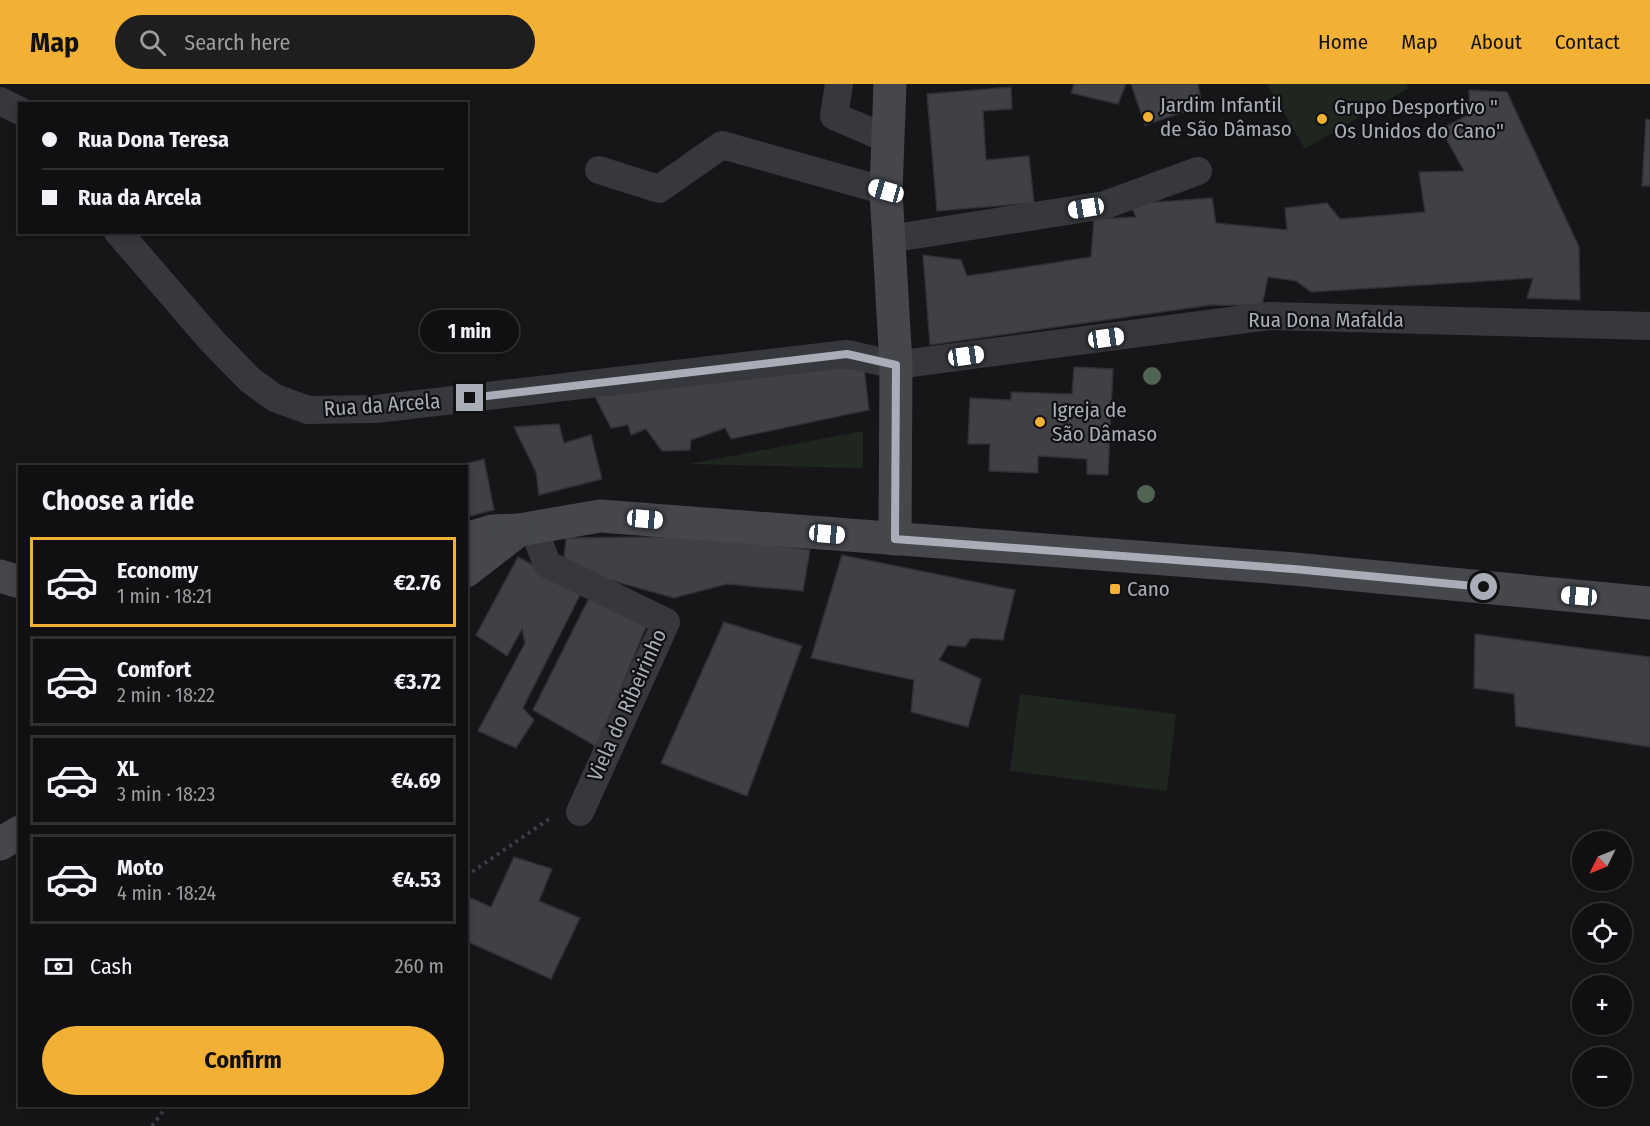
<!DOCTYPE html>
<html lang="en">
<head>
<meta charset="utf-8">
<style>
  body { margin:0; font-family:"Fira Sans Condensed",sans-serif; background:#1e1e20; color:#f1f3f6; height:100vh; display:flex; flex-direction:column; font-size:22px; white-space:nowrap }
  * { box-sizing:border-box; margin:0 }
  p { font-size:20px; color:#9c9d9f }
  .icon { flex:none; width:33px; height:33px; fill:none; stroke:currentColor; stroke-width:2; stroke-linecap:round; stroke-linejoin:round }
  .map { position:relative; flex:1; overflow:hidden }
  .panel { position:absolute; left:18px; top:381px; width:450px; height:642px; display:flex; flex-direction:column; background:#101012; border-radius:0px; box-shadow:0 3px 9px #0003,0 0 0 2px #303032 }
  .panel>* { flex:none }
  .guide { position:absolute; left:18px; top:18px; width:450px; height:132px; border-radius:0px; box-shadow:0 3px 9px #0003,0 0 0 2px #303032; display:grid; align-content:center; height:132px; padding:0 24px; background:#101012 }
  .needle { width:39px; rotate:227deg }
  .fabs { position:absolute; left:1572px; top:747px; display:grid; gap:12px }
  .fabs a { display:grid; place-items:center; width:60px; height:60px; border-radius:50%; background:#101012; box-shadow:0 3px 9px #0003,0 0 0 2px #303032; font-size:30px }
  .end { position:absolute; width:27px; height:27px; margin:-14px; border:8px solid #a8adb8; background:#111; box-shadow:0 0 0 3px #111 }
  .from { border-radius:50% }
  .bubble { position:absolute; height:42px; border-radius:21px; background:#101012; box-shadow:0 3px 9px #0003,0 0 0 2px #303032; font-size:20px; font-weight:700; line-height:42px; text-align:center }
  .car { position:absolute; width:18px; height:36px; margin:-18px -9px; border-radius:8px; box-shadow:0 0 4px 2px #0007; background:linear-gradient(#fff 24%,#345 0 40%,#fff 0 76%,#345 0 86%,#fff 0) }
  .guide b { display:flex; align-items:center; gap:21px; height:57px; font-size:22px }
  .guide b+b { border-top:2px solid #303032 }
  .guide i { width:15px; height:15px; background:#f1f3f6 }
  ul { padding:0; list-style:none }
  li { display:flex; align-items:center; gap:18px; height:90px; margin:0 12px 9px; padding:0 12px; border:3px solid #303032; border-radius:0px }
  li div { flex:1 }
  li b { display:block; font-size:22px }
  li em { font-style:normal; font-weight:700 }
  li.on { border-color:#f2b134 }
  li>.icon { width:54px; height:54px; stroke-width:1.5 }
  h2 { padding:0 24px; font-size:27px; line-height:72px }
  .pay { display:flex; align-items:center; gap:15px; height:66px; padding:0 24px; font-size:22px }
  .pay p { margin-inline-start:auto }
  .action { display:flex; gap:12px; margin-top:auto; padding:12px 24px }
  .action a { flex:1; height:69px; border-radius:36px; background:#f2b134; color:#111; font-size:24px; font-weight:700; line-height:69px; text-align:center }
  header { display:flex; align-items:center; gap:36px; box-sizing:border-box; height:84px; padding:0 30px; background:#f2b134; color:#111 }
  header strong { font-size:28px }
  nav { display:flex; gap:33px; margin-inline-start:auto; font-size:21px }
  .search { width:420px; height:54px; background:#1e1e20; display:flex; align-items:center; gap:15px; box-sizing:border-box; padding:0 21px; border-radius:33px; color:#9c9d9f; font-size:22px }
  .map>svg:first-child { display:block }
</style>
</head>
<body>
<header>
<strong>Map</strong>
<div class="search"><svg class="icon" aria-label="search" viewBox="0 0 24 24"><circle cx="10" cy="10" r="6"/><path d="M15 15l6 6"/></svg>Search here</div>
<nav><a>Home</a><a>Map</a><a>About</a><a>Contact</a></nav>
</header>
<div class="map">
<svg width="1650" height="1042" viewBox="0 0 1650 1042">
  <rect width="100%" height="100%" fill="#161618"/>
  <!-- green -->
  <g fill="#1e261f">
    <path d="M1267,0H1406L1409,4L1305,65Z"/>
    <path d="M863,347V384L689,380Z"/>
    <path d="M1020,610L1176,630L1167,707L1010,687Z"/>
  </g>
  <!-- building -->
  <g fill="#404145" stroke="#303034" stroke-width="1.5">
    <path d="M1074,0H1126L1118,20L1071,9Z"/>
    <path d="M1131,0H1198L1202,22L1145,41Z"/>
    <path d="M1011,3L1012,25L983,27L986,76L1029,72L1034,119L937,127L927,10Z"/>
    <path d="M1469,6L1507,8L1579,163L1580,216L1527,214L1533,194L1311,208L1296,197L1268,193L1262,222L1211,221L930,261L923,171L961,176L967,192L1091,173L1094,135L1136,133L1130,120L1212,114L1216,139L1287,146L1285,124L1327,119L1340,135L1425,128L1419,88L1464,87L1441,45L1470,30Z"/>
    <path d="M1646,35L1650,36V102H1642Z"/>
    <path d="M847,275L864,283L869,326L731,355L725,344L691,356L690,366L662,367L646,345L631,351L628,341L611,344L594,311Z"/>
    <path d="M1074,283L1113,285L1108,391L1087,390V375L1038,372V389L989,387L990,360H968L970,314L1011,316V308L1072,310Z"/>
    <path d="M559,340L564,359L591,351L602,395L539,411L536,388L514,343Z"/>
    <path d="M484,375L494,426L466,433V382H457Z"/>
    <path d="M718,452L810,466L803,507L727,500L674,514L563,483L566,454Z"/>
    <path d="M842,471L1015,506L1003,556L971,554L965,563L948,561L939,576L981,595L968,643L911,628L914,596L811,574Z"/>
    <path d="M518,473L582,507L523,624L534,636L516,664L478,647L525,559L522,545L507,572L476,551Z"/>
    <path d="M591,510L648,538L597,663L533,626Z"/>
    <path d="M724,538L802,562L747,712L661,679Z"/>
    <path d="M1475,550L1650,573V663L1516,642L1514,610L1474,604Z"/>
    <path d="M514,773L552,785L539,817L580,834L551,895L466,857V812L491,823Z"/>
  </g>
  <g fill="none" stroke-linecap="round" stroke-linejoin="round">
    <!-- path -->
    <g stroke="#3d3f44" stroke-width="4" stroke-dasharray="3 4.5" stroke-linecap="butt">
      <path d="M466,792L552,733"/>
      <path d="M152,1042L167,1022"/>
    </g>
    <!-- street -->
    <g stroke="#37383d" stroke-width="28">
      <path d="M839,0L834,32L888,55"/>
      <path d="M0,17L20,27"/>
      <path d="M599,86L659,105L722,61L886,107"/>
      <path d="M118,148L212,257L250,296L275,314L308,326L376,325L847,270L896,281L1269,232L1650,242"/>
      <path d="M889,155L1105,121L1198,87"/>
      <path d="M533,443L547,480L666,538L580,728"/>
    </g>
    <!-- secondary -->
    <g stroke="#45474d" stroke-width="33">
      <path d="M890,0L886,107L896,281L895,455"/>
      <path d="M466,455L492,447L519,446L600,432L1294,485L1650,519"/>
      <path d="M466,487L519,446"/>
      <path d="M0,492L20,498"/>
      <path d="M0,760L20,748"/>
    </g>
  </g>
  <!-- trees -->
  <g fill="#506452">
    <circle cx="1152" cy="292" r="9"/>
    <circle cx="1146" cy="410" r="9"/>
  </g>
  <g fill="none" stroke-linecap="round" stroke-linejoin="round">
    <!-- route -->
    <path stroke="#a8adb8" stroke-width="8" d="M470,314L847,270L896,281L895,455L1294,485L1484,503"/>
  </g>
  <!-- markers -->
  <g fill="#f2b134" stroke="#111113" stroke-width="2">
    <circle cx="1148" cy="33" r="6"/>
    <circle cx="1322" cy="35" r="6"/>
    <circle cx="1040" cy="338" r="6"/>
    <rect x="1109" y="499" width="12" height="12" rx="3"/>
  </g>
  <g text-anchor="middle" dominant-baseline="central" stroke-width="4.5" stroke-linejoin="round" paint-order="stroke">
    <!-- poi labels -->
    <g font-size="21" fill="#a8adb8" stroke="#111113" text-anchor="start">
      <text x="1160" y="21">Jardim Infantil<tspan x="1160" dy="24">de São Dâmaso</tspan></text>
      <text x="1334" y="23">Grupo Desportivo "<tspan x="1334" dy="24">Os Unidos do Cano"</tspan></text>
      <text x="1052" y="326">Igreja de<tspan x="1052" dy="24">São Dâmaso</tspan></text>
      <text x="1127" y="505">Cano</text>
    </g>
    <!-- street labels -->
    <g font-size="21" fill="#a8adb8" stroke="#111113">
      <text x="1326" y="236">Rua Dona Mafalda</text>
      <text transform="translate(382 321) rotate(-4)">Rua da Arcela</text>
      <text transform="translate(627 621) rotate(-66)">Viela do Ribeirinho</text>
    </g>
  </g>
</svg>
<div class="fabs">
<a><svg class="needle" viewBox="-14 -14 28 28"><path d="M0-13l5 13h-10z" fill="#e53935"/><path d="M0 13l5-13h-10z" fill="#9c9d9f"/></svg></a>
<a><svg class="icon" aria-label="locate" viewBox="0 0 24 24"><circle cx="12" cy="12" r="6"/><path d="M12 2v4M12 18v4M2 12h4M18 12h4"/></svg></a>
<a>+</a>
<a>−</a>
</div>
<i class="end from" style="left:1484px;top:503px"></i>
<i class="end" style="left:470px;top:314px"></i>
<div class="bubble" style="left:420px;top:226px;width:99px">1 min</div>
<i class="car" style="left:886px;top:107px;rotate:286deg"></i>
<i class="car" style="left:1086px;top:124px;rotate:261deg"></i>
<i class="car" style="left:1106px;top:254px;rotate:82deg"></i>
<i class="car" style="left:966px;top:272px;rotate:82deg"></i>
<i class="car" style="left:645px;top:435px;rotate:95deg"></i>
<i class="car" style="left:827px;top:450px;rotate:95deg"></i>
<i class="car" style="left:1579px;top:512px;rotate:275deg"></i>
<div class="guide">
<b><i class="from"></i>Rua Dona Teresa</b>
<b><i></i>Rua da Arcela</b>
</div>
<section class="panel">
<h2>Choose a ride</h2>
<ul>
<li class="on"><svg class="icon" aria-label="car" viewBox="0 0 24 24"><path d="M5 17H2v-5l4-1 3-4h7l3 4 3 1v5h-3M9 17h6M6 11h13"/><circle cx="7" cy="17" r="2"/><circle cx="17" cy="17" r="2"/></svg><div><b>Economy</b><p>1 min · 18:21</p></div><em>€2.76</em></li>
<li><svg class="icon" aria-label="car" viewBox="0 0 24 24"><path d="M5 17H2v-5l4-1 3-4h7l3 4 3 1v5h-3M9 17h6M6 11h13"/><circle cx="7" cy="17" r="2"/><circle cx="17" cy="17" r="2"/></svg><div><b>Comfort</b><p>2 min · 18:22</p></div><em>€3.72</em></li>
<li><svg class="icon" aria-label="car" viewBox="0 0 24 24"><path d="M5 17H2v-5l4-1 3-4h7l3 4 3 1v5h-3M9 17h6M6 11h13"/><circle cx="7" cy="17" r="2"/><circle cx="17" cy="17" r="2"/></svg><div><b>XL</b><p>3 min · 18:23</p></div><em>€4.69</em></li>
<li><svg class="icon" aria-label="car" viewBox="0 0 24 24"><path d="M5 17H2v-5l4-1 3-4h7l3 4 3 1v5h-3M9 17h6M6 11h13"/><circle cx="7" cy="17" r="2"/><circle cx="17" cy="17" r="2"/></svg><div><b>Moto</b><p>4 min · 18:24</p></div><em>€4.53</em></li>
</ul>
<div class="pay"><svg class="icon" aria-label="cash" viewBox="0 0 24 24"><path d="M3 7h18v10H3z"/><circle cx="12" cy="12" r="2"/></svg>Cash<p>260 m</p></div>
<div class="action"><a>Confirm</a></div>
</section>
</div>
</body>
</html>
